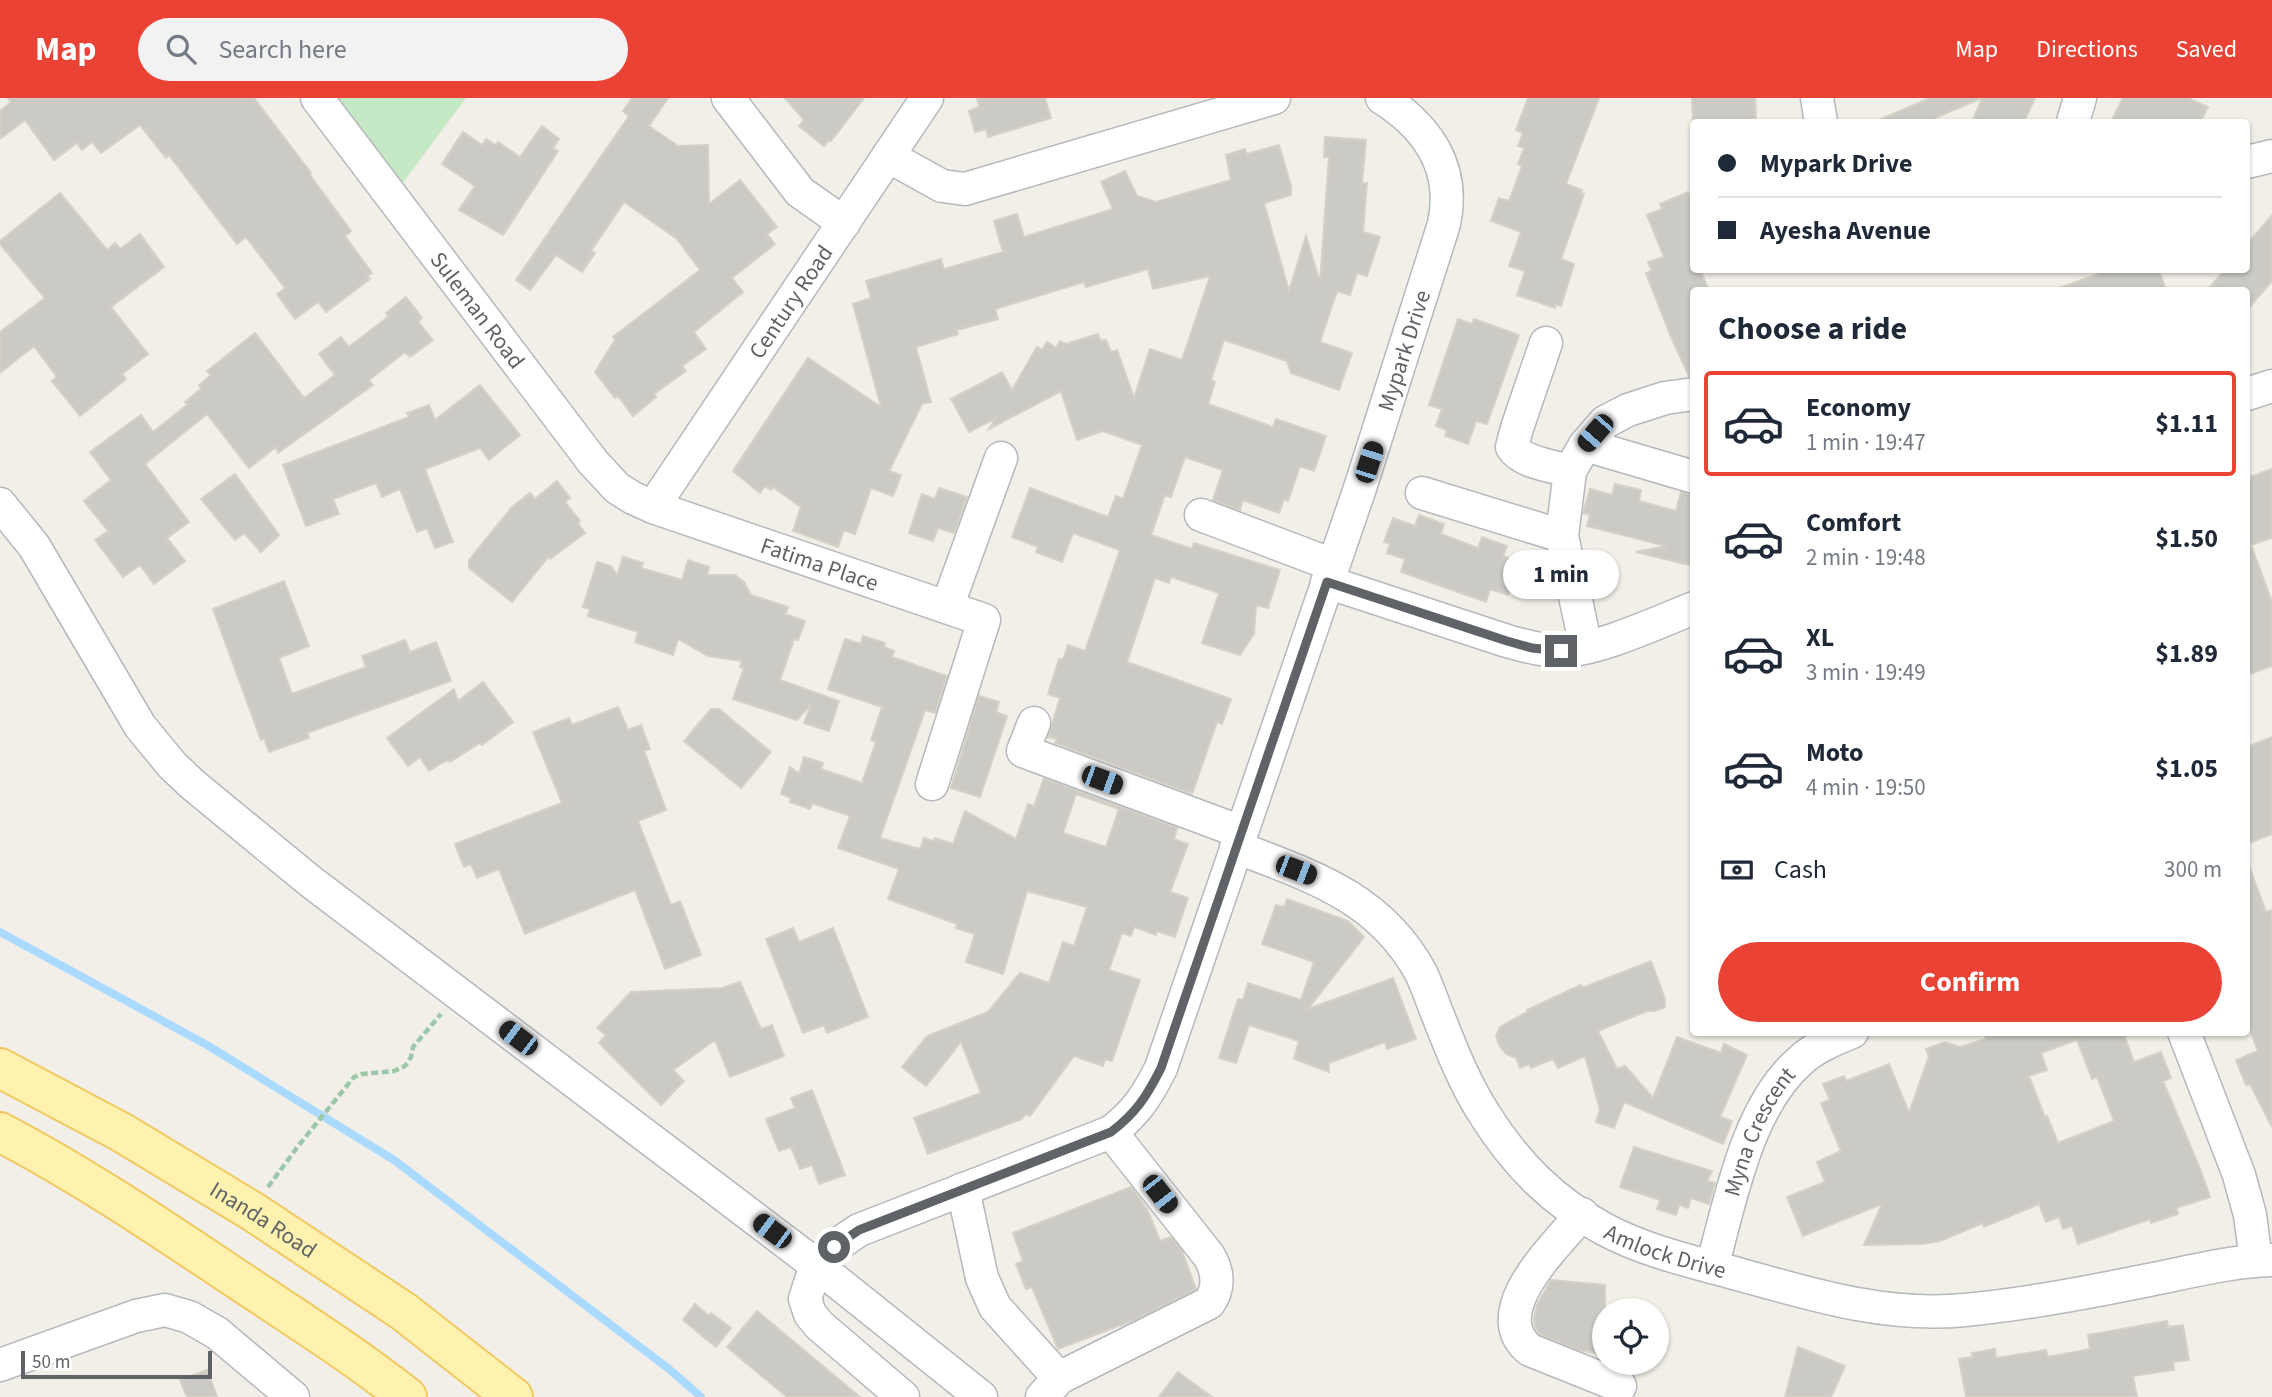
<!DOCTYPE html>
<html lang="en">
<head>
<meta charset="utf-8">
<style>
  body { margin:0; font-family:"Source Sans 3",sans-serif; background:#f2f2f3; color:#1f2937; height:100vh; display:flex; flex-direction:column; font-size:26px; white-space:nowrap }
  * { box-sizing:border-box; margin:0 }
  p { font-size:23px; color:#747a83 }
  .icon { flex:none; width:38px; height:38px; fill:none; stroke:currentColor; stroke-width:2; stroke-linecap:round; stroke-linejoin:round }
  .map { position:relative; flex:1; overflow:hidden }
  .details { position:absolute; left:1690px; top:189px; width:560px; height:749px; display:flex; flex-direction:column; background:#fff; border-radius:7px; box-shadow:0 2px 5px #0004 }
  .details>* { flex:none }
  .hud { position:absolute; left:1690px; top:21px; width:560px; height:154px; border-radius:7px; box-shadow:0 2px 5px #0004; display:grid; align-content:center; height:154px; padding:0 28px; background:#fff }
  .tools { position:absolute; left:1592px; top:1200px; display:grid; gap:14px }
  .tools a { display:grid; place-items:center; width:77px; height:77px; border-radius:50%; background:#fff; box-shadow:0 2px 5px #0004; font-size:35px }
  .scale { position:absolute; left:21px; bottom:18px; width:191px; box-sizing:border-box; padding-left:7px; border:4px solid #5f6368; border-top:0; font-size:19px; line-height:24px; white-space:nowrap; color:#5f6368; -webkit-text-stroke:5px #fff; paint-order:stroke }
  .end { position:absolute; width:32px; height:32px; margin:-16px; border:9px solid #5f6368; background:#fff; box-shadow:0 0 0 4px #fff }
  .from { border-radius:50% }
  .bubble { position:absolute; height:49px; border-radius:24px; background:#fff; box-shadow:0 2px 5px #0004; font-size:23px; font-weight:700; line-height:49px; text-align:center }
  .car { position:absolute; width:21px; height:42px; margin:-21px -10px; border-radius:9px; box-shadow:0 0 5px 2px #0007; background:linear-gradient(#222 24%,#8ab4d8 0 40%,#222 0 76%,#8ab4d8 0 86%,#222 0) }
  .hud b { display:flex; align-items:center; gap:24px; height:66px; font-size:26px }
  .hud b+b { border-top:2px solid #e0e1e3 }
  .hud i { width:18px; height:18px; background:#1f2937 }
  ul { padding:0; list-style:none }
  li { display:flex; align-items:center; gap:21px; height:105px; margin:0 14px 10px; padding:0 14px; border:4px solid transparent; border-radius:7px }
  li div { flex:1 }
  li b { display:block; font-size:26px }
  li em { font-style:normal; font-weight:700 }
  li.current { border-color:#ea4335 }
  li>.icon { width:63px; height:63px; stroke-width:1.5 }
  h2 { padding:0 28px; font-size:32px; line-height:84px }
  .pay { display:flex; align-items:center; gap:18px; height:77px; padding:0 28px; font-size:26px }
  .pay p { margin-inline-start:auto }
  .action { display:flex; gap:14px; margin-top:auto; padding:14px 28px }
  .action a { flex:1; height:80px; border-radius:42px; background:#ea4335; color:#fff; font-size:28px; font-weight:700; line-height:80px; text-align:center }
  header { display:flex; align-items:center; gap:42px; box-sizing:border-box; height:98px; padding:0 35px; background:#ea4335; color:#fff }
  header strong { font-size:33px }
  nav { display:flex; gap:38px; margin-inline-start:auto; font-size:24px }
  .search { width:490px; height:63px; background:#f2f2f3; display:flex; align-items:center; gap:18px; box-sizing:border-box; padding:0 24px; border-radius:38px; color:#747a83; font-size:26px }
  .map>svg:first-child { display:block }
</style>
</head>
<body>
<header>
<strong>Map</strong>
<div class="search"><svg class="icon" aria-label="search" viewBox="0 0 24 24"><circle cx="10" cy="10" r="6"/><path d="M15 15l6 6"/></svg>Search here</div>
<nav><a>Map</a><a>Directions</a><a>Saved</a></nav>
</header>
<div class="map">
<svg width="2272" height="1299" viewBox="0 0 2272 1299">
  <rect width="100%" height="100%" fill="#f1efe8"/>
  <!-- green -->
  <path fill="#c5e8c5" d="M320,0H466L393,98Z"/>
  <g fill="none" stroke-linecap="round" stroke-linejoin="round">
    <!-- stream -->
    <path stroke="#aadaff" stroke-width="8" d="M0,834L207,947L394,1062L669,1271L701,1299"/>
  </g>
  <!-- building -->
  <g fill="#cccac5" stroke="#d6d1c6" stroke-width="2" fill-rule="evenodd">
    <path d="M8,0H254L311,75L310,77L351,133L345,138L372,175L367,178L370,181L326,214L318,204L295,221L277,196L285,190L246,139L237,146L169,57L166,60L140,27L101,55L92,44L82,52L77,45L54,62L25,22L0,41V13L11,4Z"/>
    <path d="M632,0H668L649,28L678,48L708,47L709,106L740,82L777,129L767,136L775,146L732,180L743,194L694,234L706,251L682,268L686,273L654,296L656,299L633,318L618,298L615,300L595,274L615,242L613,239L700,172L677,141L624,104L591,153L595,155L582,174L556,157L530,192L516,182L629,18L623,13Z"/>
    <path d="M785,0H864L831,43L829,42L824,48L799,28L804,22Z"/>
    <path d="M977,0H1045L1051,20L988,39L986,31L975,34L969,13L979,9Z"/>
    <path d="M1528,0H1599L1566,86L1582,92L1581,95L1584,96L1561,161L1574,166L1561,208L1556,206L1555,210L1517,197L1525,173L1509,168L1521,134L1491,123L1499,100L1509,103L1522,68L1518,66L1524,50L1518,48L1523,35L1516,32Z"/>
    <path d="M1692,0H1755L1756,21H1743V24H1693Z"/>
    <path d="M1930,0H1982L1926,24H1874Z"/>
    <path d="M1982,0H2035L2024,24H1972Z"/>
    <path d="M2123,0H2188L2208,9L2200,24H2111Z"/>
    <path d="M542,28L559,41L553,50L558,53L503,137L459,112L475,88L442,66L463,34L482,47L486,41L496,47L498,44L520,59Z"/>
    <path d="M1325,39L1366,42L1362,85H1367L1363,134L1380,139L1367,178L1357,175L1350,197L1337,193L1320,244L1352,255L1339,292L1291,275L1287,263L1224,242L1211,282L1215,284L1208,306L1273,329L1276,321L1326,338L1314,373L1300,368L1288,403L1284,401L1279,415L1243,402L1240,412L1213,402L1223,372L1185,359L1171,399L1165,397L1151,437L1192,451L1194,445L1280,472L1268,510L1256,507L1254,536L1240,557L1202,545L1219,495L1171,479L1169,485L1155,480L1127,564L1231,601L1222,626L1217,624L1192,696L1055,645L1057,641L1048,639L1060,600L1048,596L1059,561L1063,562L1068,547L1085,553L1120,452L1073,435L1062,464L1036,454L1038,449L1012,439L1030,390L1108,419L1116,398L1123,401L1142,347L1103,333L1077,342L1061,293L989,331L996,320L969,334L951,301L1002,274L1012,292L1037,249L1042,252L1047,244L1056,250L1060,243L1066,246L1098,236L1101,243L1106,242L1111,254L1117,252L1134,300L1150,251L1182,262L1210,178L1153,191L1148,171L1086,189L1084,184L995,211L998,221L957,232L958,236L916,249L931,304L922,306L889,373L901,377L893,398L871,390L855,436L844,432L838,449L793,433L801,409L773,389L771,392L765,388L760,395L733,373L808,260L881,309L853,206L871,200L866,183L941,161L944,171L1003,154L994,123L1017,116L1024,139L1113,111L1101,84L1125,73L1137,98L1156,104L1231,82L1226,57L1245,51L1247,56L1279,47L1291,88V97L1264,105L1289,193L1306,138L1320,184L1329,59H1324Z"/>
    <path d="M1688,94L1694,109V172H1700L1709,192H1694V278H1689L1671,239L1646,175L1652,173L1648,164L1664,159L1647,117L1662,111L1660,106Z"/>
    <path d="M60,95L107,152L115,145L120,151L140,136L164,169L111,209L148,256L122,276L126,281L80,318L52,283L57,279L34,248L0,275V234L45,200L0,146V143Z"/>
    <path d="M2272,117V183L2247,212V192H2207L2225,172H2247V146Z"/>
    <path d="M2110,172H2159L2166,192H2060L2059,190Z"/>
    <path d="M406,199L422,220L418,224L433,242L410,259L405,254L369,282L373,287L278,355L276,349L249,370L207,316L145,366L189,424L167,440L185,463L154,486L140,467L123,479L95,442L108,433L84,403L111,382L90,354L141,317L153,334L187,307L185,304L201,291L199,287L211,277L207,273L255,235L304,300L335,277L319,256L341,239L349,249L389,218L386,215Z"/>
    <path d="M1458,221L1472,226L1474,221L1519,237L1487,326L1476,323L1468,346L1445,338L1447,332L1436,328L1442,311L1429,307Z"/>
    <path d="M480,287L520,337L489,362L480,350L425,371L453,444L435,450L427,430L417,434L400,391L382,399L376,385L333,401L339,416L306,428L283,367L409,319L407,315L429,307L435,322Z"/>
    <path d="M2272,371V440L2251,447L2272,504V568L2247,577V380Z"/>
    <path d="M235,376L279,437L261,454L244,435L235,442L201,401Z"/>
    <path d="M557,383L570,400L565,404L580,423L578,425L585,435L550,461L548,459L512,504L469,470V462L512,409L530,395L535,401Z"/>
    <path d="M1615,386L1641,392L1639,403L1676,413L1681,394L1694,397V455L1690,467L1636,454L1666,448L1587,428L1590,417L1583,415L1590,391L1612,397Z"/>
    <path d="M939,390L967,399L954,435L938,430L933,443L909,435L922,396L935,401Z"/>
    <path d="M1419,417L1444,426L1441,436L1478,450L1482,439L1507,448L1503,458L1526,466L1518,490L1511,488L1508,497L1490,491L1486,504L1401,474L1405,461L1387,455L1390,446L1384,444L1393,420L1415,428Z"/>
    <path d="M623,459L643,465L641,470L682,482L688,462L709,469L707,477H735L744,484L751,497L788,509L785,516L805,523L798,542L794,541L780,582L839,603L829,633L804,625L811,606L797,622L733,601L744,570L740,569L742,563L708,558L678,541L673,557L635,544L638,534L588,518L590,511L583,509L597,464L611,468L617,477Z"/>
    <path d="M1598,461L1602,482L1591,485L1586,464Z"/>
    <path d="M284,483L309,548L279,560L292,596L366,569L362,558L405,542L410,554L436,544L451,583L307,635L309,640L269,654L264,640L261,642L213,511Z"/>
    <path d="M863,538L885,545L884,549L894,553L892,559L947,578L935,615L925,612L880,740L920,751L924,740L933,743L935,740L953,746L965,713L1016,741L1028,706L1034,708L1044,680L1177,730L1174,741L1188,746L1170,794L1188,800L1175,839L1157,833L1156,837L1134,829L1131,838L1122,835L1109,872L1140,882L1112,963L1105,961L1103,968L1074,958L1030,1018L1026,1016L1022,1021L928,1056L914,1020L981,995L961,944L926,988L902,969L927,938L988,914L1020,875L1049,885L1063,844L1074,848L1087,809L1027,793L1003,876L966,864L975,836L956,830L957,826L888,801L899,771L838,750L850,718L812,705L810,711L790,704L791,700L781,696L790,669L799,676L804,659L823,665L821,671L862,685L876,644L871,642L882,609L828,591L845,541L861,546ZM1076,696L1119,711L1106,749L1063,735Z"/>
    <path d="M483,584L513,624L482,647L480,645L475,648L450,664L448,662L442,665L429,673L420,659L408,668L387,640L454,591L458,603Z"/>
    <path d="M979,598L999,604L996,614L1007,618L980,699L951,690Z"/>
    <path d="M618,609L628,632L641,627L650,651L644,653L666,712L638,723L671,807L680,803L701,857L665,871L635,792L525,836L499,771L477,780L471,766L464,769L455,746L562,705L533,634L569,620L572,627Z"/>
    <path d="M711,611H719L771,654L741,690L684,643Z"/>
    <path d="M2272,639V736L2247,746V649Z"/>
    <path d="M2247,768H2249L2266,814L2272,812V1029L2250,986L2246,987L2236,962L2258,953L2247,925Z"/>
    <path d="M1287,801L1348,823L1364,839L1308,911L1393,880L1416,941L1387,951L1385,944L1329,965V974L1294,961L1299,943L1249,927L1236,965L1219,960L1238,901L1243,902L1248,885L1301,902L1314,864L1262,846L1276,807L1284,809Z"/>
    <path d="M793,830L799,844L833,830L868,919L827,935L824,927L803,935L766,841Z"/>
    <path d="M1651,863L1665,901V909L1655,913H1647L1598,933L1617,971L1625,968L1653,1000L1677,939L1721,955L1724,946L1747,957L1720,1019L1732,1023L1723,1046L1624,1004L1614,1030L1596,1024L1600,1012L1585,958L1558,970L1553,961L1531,970L1529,966L1520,970L1516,960L1506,956L1499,947L1496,938L1500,929L1527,914V912L1581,887L1582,890Z"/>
    <path d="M740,884L761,931L772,927L784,958L730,979L715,942L673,972L684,983L661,1007L599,945L606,937L597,930L631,894L722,890Z"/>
    <path d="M1983,934H2123L2134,964L2161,954L2171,980L2163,983L2201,1073L2210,1099L2176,1110L2178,1116L2151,1125L2150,1121L2078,1146L2072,1128L2063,1131L2059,1119L2046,1124L2039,1106L1984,1129L1983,1125L1940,1143L1921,1146L1864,1147L1882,1106L1803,1138L1787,1099L1825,1084L1817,1064L1841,1053L1821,1005L1830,1002L1823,986L1844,978L1846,983L1889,966L1909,1015L1929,958L1926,951L1945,944L1960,949L1986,941ZM2077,942L2092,981L2097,979L2114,1023L2058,1045L2047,1018L2045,1019L2029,978L2047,972L2041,955Z"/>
    <path d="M812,992L845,1077L819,1086L812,1067L800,1071L791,1049L779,1053L766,1021L795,1010L791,1000Z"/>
    <path d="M1634,1049L1712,1073L1707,1083L1715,1085L1709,1106L1691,1100L1688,1110L1679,1107L1676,1117L1657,1111L1660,1102L1620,1089Z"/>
    <path d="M1131,1089L1147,1111L1160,1143L1171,1139L1182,1153L1196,1191L1134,1222L1058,1251L1032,1189L1026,1191L1016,1166L1023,1163L1013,1135Z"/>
    <path d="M1551,1182L1605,1187V1257L1579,1252L1541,1237L1535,1229L1534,1220L1537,1207Z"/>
    <path d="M695,1206L709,1218L711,1215L731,1230L716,1249L683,1222Z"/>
    <path d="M757,1213L860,1299H787L727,1249Z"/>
    <path d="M2167,1223L2168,1229L2183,1227L2189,1262L2173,1264L2174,1272L2133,1278L2137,1299H1966L1959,1261L1973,1259L1972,1255L1995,1251L1996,1260L2046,1252L2048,1259L2090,1251L2088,1237Z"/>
    <path d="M1798,1249L1845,1268L1831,1299H1785Z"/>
    <path d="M207,1272L217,1299H187L180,1282Z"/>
    <path d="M1178,1274L1212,1299H1159Z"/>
  </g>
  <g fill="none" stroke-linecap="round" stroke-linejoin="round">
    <defs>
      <g id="minor">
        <path id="s1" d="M317,0L593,364L617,390L633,400L653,409L984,522L932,686"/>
        <path d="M728,0L800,94L844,125"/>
        <path d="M1817,0L1821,24"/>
        <path d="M2073,24L2080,0"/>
        <path d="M888,58L942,88L965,91L1274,0"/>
        <path d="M2247,64L2272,58"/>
        <path d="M1546,245L1517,330L1512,349C1522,365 1553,368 1570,373"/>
        <path d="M2247,296L2272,288"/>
        <path d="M1585,347L1694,379"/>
        <path d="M1422,395L1562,438"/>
        <path d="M0,406L34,448L140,628L172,667L192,686L310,783L816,1167L981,1299"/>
        <path id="s2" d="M653,409L927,0"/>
        <path d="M1201,417L1333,467"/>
        <path d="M1327,484L1507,543C1524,548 1542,553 1560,553C1597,553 1658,524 1694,510"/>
        <path d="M947,509L1001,360"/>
        <path d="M1586,549L1562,438L1570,373L1585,347L1605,324L1628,312L1665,300L1694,296"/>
        <path d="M1034,625L1023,653L1241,734"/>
        <path id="s3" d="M1236,749C1311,778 1380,799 1421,875C1427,888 1432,902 1437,915C1451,950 1464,985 1485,1017C1516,1066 1552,1103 1604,1131C1645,1153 1690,1163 1734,1175C1810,1196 1885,1220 1965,1212C2027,1206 2089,1194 2149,1182C2190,1174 2231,1163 2272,1162"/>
        <path d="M2184,934L2239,1077L2250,1117L2256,1162"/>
        <path d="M963,1091L982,1180L995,1209L1059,1280"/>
        <path d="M1582,1116C1557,1147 1483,1214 1530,1252L1620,1288"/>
        <path id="s4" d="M1712,1169C1730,1104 1747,1009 1800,963C1813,950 1835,941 1852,934"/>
        <path d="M0,1267L136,1218L165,1212L189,1219L217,1235L293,1299"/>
        <path id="s5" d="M903,1299L819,1227L810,1216L805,1201L816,1167L834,1149L859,1132L1111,1034C1136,1015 1147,998 1161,970L1360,390L1444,126C1456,70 1428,29 1382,0"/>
        <path d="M1042,1299L1059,1280L1209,1205C1220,1190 1218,1173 1209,1158L1111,1034"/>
      </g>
      <g id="major">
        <path id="s6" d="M0,970L121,1034L252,1113L403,1213L513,1299"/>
        <path d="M0,1034C84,1078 162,1131 240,1183C297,1221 354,1257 407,1299"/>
      </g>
    </defs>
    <!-- minor casing -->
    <use href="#minor" stroke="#b5b8bc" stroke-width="35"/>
    <!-- major casing -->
    <use href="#major" stroke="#f2c960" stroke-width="42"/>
    <!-- path -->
    <path stroke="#9cc7a9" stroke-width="4.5" stroke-dasharray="7 3.5" stroke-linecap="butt" d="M268,1089L299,1047L354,979L362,976L394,973L405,968L411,959L413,949L441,916"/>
    <!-- minor -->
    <use href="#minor" stroke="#fff" stroke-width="32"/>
    <!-- major -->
    <use href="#major" stroke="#fff2af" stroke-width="38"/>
  </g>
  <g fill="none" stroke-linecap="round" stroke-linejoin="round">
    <!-- route -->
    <path stroke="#5f6368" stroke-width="9" d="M834,1149L859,1132L1111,1034C1136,1015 1147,998 1161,970L1327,484L1507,543L1532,550L1561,553"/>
  </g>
  <g text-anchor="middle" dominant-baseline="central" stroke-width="6" stroke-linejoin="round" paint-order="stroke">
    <!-- street labels -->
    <g font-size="23" fill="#5f6368" stroke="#fff">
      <text stroke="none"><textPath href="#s2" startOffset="247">Century Road</textPath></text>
      <text stroke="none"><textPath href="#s1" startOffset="266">Suleman Road</textPath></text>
      <text stroke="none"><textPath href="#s5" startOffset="1342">Mypark Drive</textPath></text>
      <text stroke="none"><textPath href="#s1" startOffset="709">Fatima Place</textPath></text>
      <text stroke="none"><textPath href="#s4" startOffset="144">Myna Crescent</textPath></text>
      <text stroke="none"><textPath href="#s6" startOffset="304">Inanda Road</textPath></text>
      <text stroke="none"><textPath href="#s3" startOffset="618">Amlock Drive</textPath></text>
    </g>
  </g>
</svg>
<div class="tools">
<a><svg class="icon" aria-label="locate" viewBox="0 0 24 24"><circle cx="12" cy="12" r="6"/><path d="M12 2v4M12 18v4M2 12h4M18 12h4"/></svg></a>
</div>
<div class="scale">50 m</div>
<i class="end from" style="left:834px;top:1149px"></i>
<i class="end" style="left:1561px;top:553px"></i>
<div class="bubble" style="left:1503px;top:452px;width:116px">1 min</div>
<i class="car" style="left:1595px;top:335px;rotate:221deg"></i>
<i class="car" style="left:1369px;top:364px;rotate:18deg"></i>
<i class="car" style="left:1102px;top:682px;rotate:110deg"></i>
<i class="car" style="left:1296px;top:772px;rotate:111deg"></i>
<i class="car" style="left:518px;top:940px;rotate:307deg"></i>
<i class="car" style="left:1160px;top:1096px;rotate:142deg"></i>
<i class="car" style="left:772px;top:1133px;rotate:307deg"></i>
<div class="hud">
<b><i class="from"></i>Mypark Drive</b>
<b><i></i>Ayesha Avenue</b>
</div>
<section class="details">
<h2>Choose a ride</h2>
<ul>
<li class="current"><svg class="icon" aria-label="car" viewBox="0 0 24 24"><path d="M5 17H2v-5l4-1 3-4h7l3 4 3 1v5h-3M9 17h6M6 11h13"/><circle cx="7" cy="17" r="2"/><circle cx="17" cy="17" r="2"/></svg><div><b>Economy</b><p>1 min · 19:47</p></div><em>$1.11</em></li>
<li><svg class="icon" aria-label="car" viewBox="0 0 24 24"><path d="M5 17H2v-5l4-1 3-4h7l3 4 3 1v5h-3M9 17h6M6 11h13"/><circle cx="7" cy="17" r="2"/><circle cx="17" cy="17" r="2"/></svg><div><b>Comfort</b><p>2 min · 19:48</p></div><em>$1.50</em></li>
<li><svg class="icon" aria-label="car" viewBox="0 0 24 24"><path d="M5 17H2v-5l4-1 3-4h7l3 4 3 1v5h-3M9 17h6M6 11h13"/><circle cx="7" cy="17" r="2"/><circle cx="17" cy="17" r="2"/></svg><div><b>XL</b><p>3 min · 19:49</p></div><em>$1.89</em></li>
<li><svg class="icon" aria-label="car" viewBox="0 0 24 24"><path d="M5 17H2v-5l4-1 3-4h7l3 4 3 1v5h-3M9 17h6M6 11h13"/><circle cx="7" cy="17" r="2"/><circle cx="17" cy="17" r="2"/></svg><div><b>Moto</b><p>4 min · 19:50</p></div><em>$1.05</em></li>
</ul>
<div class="pay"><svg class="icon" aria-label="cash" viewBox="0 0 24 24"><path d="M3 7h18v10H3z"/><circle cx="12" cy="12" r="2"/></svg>Cash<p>300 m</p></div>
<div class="action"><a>Confirm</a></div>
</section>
</div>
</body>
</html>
